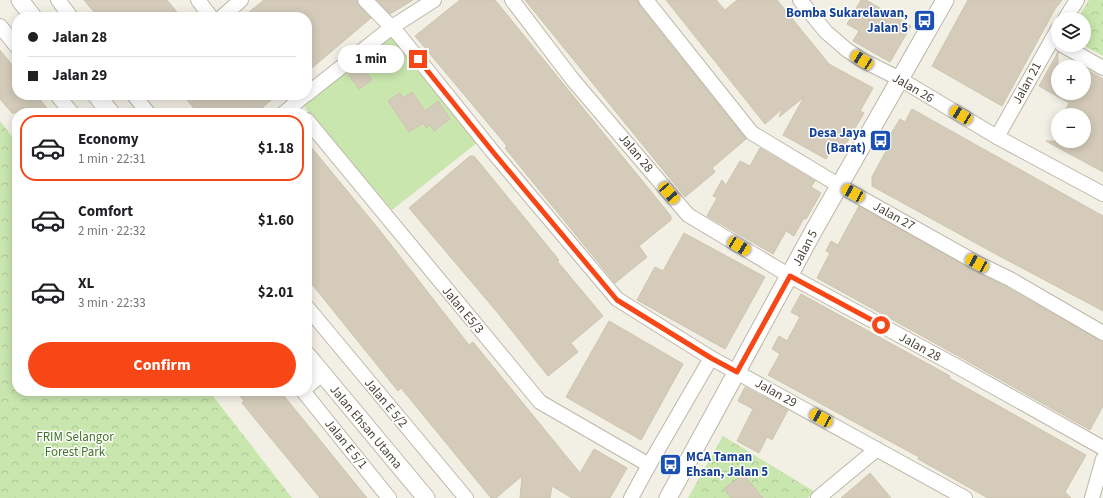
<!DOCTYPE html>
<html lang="en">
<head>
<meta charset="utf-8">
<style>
  body { margin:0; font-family:"Source Sans 3",sans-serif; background:#f2f2f2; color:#202124; height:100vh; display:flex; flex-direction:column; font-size:15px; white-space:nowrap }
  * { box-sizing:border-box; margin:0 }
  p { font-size:13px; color:#757577 }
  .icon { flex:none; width:22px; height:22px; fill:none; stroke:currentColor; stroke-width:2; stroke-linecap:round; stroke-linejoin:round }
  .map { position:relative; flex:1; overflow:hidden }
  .sheet { position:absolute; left:12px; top:108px; width:300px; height:288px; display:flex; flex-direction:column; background:#fff; border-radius:16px; box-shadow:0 2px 10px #0003 }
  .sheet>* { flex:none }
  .banner { position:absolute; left:12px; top:12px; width:300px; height:88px; border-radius:16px; box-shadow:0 2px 10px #0003; display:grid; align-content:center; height:88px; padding:0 16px; background:#fff }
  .tools { position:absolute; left:1051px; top:12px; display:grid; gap:8px }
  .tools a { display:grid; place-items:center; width:40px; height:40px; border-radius:50%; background:#fff; box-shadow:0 2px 10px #0003; font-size:20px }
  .end { position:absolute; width:18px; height:18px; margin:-9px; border:5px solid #f74717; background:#fff; box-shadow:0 0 0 2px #fff }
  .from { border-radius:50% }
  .bubble { position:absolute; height:28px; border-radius:14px; background:#fff; box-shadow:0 2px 10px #0003; font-size:13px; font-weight:700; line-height:28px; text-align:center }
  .car { position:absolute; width:12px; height:24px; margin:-12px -6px; border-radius:5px; box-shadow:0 0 3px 1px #0007; background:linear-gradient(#f5c518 24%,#345 0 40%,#f5c518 0 76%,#345 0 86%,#f5c518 0) }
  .banner b { display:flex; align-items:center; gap:14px; height:38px; font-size:15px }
  .banner b+b { border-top:1px solid #e0e0e0 }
  .banner i { width:10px; height:10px; background:#202124 }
  ul { padding:7px 0 0; list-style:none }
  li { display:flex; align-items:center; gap:12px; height:66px; margin:0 8px 6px; padding:0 8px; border:2px solid transparent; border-radius:16px }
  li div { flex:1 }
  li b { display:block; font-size:15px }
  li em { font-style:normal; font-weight:700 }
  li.active { border-color:#f74717 }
  li>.icon { width:36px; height:36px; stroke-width:1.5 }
  .primary-button { display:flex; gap:8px; margin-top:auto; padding:8px 16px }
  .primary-button a { flex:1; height:46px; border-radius:24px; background:#f74717; color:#fff; font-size:16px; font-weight:700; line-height:46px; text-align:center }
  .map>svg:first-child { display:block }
</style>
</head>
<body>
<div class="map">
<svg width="1103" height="498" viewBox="0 0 1103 498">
  <defs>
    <pattern id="park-crowns" width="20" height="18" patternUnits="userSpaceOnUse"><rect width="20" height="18" fill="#c9e6ae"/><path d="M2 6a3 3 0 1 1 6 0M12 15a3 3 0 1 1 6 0" fill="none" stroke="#aec696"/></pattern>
  </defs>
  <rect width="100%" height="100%" fill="#f2efe5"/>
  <!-- green -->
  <path fill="#c9e6ae" d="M390,34L478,142L392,210L302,104Z"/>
  <!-- park -->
  <g fill="url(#park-crowns)">
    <path d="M1089,0H1103V56L1083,45H1084V19H1077Z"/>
    <path d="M0,121L17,143V391H209L292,498H0Z"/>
    <path d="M723,436L815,492L808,498H688Z"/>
  </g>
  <!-- building -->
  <g fill="#d4cbba" stroke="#cec4ae">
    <path d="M84,0H167L181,17H98Z"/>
    <path d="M264,0H357L359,6L371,18L307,72V17H243Z"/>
    <path d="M377,0H413L390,14Z"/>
    <path d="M460,0H495L671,216V220L639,246L647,257L615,283L505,148L507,146L415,36Z"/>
    <path d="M525,0H637L639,5L746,139L712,168L715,172L685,197Z"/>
    <path d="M666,0H716L725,10L737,0H777L829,64L873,88L860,111L864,113L844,147L836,142L826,159L783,135L804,97L779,117L783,108L765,124Z"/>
    <path d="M861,0H866L911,26L890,62L853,41L859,31L847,24Z"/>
    <path d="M968,0H1062L1055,9L1002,106L932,66Z"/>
    <path d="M0,50L17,71V95H36L51,113H12L0,99Z"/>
    <path d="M1058,52V93H1084V68L1103,79V172L1046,141H1084V115H1063L1069,103L1039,86Z"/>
    <path d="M361,65L372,80L359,89L348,74Z"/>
    <path d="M412,92L425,111L438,101L450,119L434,131L430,125L426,128L423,123L409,132L388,101L400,93L403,98Z"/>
    <path d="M183,95H277L256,113H198Z"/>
    <path d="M912,109L1103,216V311L992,252L872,186V177L891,142L887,140L900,119L905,122Z"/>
    <path d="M307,142L381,232L469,345L473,342L580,473L594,449L627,468L610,498H572L552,486L550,498H520L522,476L496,498H491L401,388L398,391L307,278Z"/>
    <path d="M760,148L815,181L811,187L821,193L806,219L804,218L794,236L786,231L773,254L707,216L717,198L713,196L722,180L726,185L740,161L750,166Z"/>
    <path d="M470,156H474L559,260L557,261L603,316L571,343L578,352L548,376L497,312L409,208Z"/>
    <path d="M859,206L973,270L1006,287L1099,340L1103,341V406L1090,430L960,357L817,278L830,253L826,251L831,241L838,245Z"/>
    <path d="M684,233L765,277L725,349L637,300L655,267L663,271Z"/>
    <path d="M801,294L950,376L949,378L1086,455L1065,492L1071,498H988L918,459L919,457L768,375L780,354L772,349L779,336L787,341L800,317L791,312Z"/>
    <path d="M609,321L683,364L641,440L566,397Z"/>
    <path d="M745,387L788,410L772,440L767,437L759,453L737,441L753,409L738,401Z"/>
    <path d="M236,391H280L367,498H320L242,403L244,401Z"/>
    <path d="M870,473L891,498H841L861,481Z"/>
    <path d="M743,474L763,498H731L724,489Z"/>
  </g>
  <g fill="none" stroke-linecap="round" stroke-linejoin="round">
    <defs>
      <g id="minor">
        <path d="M58,0L71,17"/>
        <path d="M198,0L211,17"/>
        <path d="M365,0L399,35L493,152L617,299L711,358L965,498"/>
        <path d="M512,0L573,80L688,215L790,276L960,368L1103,448"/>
        <path d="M646,0L752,133L840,186L977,263L1010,279L1103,333"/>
        <path d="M800,0L826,32L847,50L862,60L900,79L997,137L1103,194"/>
        <path d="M222,17L241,0"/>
        <path d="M1065,19L1077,0"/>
        <path d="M0,26L17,47"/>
        <path d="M1062,45L1103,68"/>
        <path d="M307,94L392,27L434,0"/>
        <path d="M57,95L72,113"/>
        <path d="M134,95L148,113"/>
        <path d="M284,113L305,95"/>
        <path d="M307,120L540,402L649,465"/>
        <path d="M997,137L1058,29"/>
        <path d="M307,307L466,498"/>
        <path d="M307,387L322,374"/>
        <path d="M303,391L389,498"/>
        <path d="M631,498L649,465L711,358"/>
        <path d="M818,498L877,449"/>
        <path d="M1092,498L1103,459"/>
      </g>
      <g id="tertiary">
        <path d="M20,0L33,17"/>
        <path d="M96,95L111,113"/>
        <path d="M307,355L426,498"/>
        <path d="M668,498L814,230L945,0"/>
      </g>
    </defs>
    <!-- minor casing -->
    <use href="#minor" stroke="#bdb7a8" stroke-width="16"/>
    <!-- tertiary casing -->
    <use href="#tertiary" stroke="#bdb7a8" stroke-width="19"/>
    <!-- minor -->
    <use href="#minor" stroke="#fff" stroke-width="14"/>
    <!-- tertiary -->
    <use href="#tertiary" stroke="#fff" stroke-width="17"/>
  </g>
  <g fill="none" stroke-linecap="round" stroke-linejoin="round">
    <!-- route -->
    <path stroke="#f74717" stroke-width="5" d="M418,59L493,152L617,300L711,358L737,372L790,276L881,325"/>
  </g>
  <!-- icons -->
  <defs>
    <symbol id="bus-square" viewBox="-11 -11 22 22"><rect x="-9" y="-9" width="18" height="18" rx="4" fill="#1a4fb4" stroke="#fff"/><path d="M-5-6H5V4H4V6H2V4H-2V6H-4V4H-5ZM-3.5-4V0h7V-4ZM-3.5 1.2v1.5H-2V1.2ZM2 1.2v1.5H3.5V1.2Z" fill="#fff"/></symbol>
  </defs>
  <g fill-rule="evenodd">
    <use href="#bus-square" x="912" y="8" width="25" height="25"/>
    <use href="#bus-square" x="868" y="128" width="25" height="25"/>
    <use href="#bus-square" x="658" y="452" width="25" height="25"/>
  </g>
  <g text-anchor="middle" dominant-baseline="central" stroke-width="3" stroke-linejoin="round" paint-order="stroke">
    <!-- transit labels -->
    <g font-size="13" font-weight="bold" fill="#164399" stroke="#fff" text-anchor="end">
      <text x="908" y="13">Bomba Sukarelawan,<tspan x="908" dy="15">Jalan 5</tspan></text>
      <text x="866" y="133">Desa Jaya<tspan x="866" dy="15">(Barat)</tspan></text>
      <text x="686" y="457" text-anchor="start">MCA Taman<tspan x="686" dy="15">Ehsan, Jalan 5</tspan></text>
    </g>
    <!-- street labels -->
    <g font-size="13" fill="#443f35" stroke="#fff">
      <text transform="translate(1027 83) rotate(-61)">Jalan 21</text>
      <text transform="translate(913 88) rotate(30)">Jalan 26</text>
      <text transform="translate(636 153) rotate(50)">Jalan 28</text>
      <text transform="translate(894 216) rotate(29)">Jalan 27</text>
      <text transform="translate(805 248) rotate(-62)">Jalan 5</text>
      <text transform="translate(463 310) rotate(50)">Jalan E5/3</text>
      <text transform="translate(920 347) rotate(29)">Jalan 28</text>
      <text transform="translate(776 393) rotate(29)">Jalan 29</text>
      <text transform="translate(386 403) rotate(50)">Jalan E 5/2</text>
      <text transform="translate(366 427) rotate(50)">Jalan Ehsan Utama</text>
      <text transform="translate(346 444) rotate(51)">Jalan E 5/1</text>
    </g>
    <!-- park labels -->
    <g font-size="13" fill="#417529" stroke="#fff">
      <text x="75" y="437">FRIM Selangor<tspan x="75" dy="15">Forest Park</tspan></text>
    </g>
  </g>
</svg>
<div class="tools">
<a><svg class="icon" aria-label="layers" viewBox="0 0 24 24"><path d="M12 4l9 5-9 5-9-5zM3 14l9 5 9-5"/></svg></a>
<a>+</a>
<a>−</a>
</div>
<i class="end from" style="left:881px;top:325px"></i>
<i class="end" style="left:418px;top:59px"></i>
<div class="bubble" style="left:338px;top:45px;width:66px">1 min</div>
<i class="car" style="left:862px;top:60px;rotate:303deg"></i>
<i class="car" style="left:961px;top:115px;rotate:301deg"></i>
<i class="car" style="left:669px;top:193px;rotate:139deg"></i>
<i class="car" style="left:853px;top:193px;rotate:299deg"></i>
<i class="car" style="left:739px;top:246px;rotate:121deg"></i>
<i class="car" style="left:977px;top:263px;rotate:299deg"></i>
<i class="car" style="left:821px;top:418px;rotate:299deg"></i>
<div class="banner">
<b><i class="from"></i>Jalan 28</b>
<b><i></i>Jalan 29</b>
</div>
<section class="sheet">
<ul>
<li class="active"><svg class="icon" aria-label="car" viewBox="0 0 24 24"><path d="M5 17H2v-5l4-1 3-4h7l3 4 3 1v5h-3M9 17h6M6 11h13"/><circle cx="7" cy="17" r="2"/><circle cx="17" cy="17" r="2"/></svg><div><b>Economy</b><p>1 min · 22:31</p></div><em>$1.18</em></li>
<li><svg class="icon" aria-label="car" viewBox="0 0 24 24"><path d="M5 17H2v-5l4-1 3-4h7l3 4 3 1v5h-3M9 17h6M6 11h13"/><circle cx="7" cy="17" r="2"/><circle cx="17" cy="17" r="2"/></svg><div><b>Comfort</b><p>2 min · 22:32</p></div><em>$1.60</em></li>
<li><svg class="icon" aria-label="car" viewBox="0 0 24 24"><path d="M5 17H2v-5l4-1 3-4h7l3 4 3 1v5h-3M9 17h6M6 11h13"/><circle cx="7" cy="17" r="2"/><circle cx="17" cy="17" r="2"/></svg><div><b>XL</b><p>3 min · 22:33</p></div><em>$2.01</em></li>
</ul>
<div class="primary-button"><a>Confirm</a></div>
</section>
</div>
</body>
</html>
